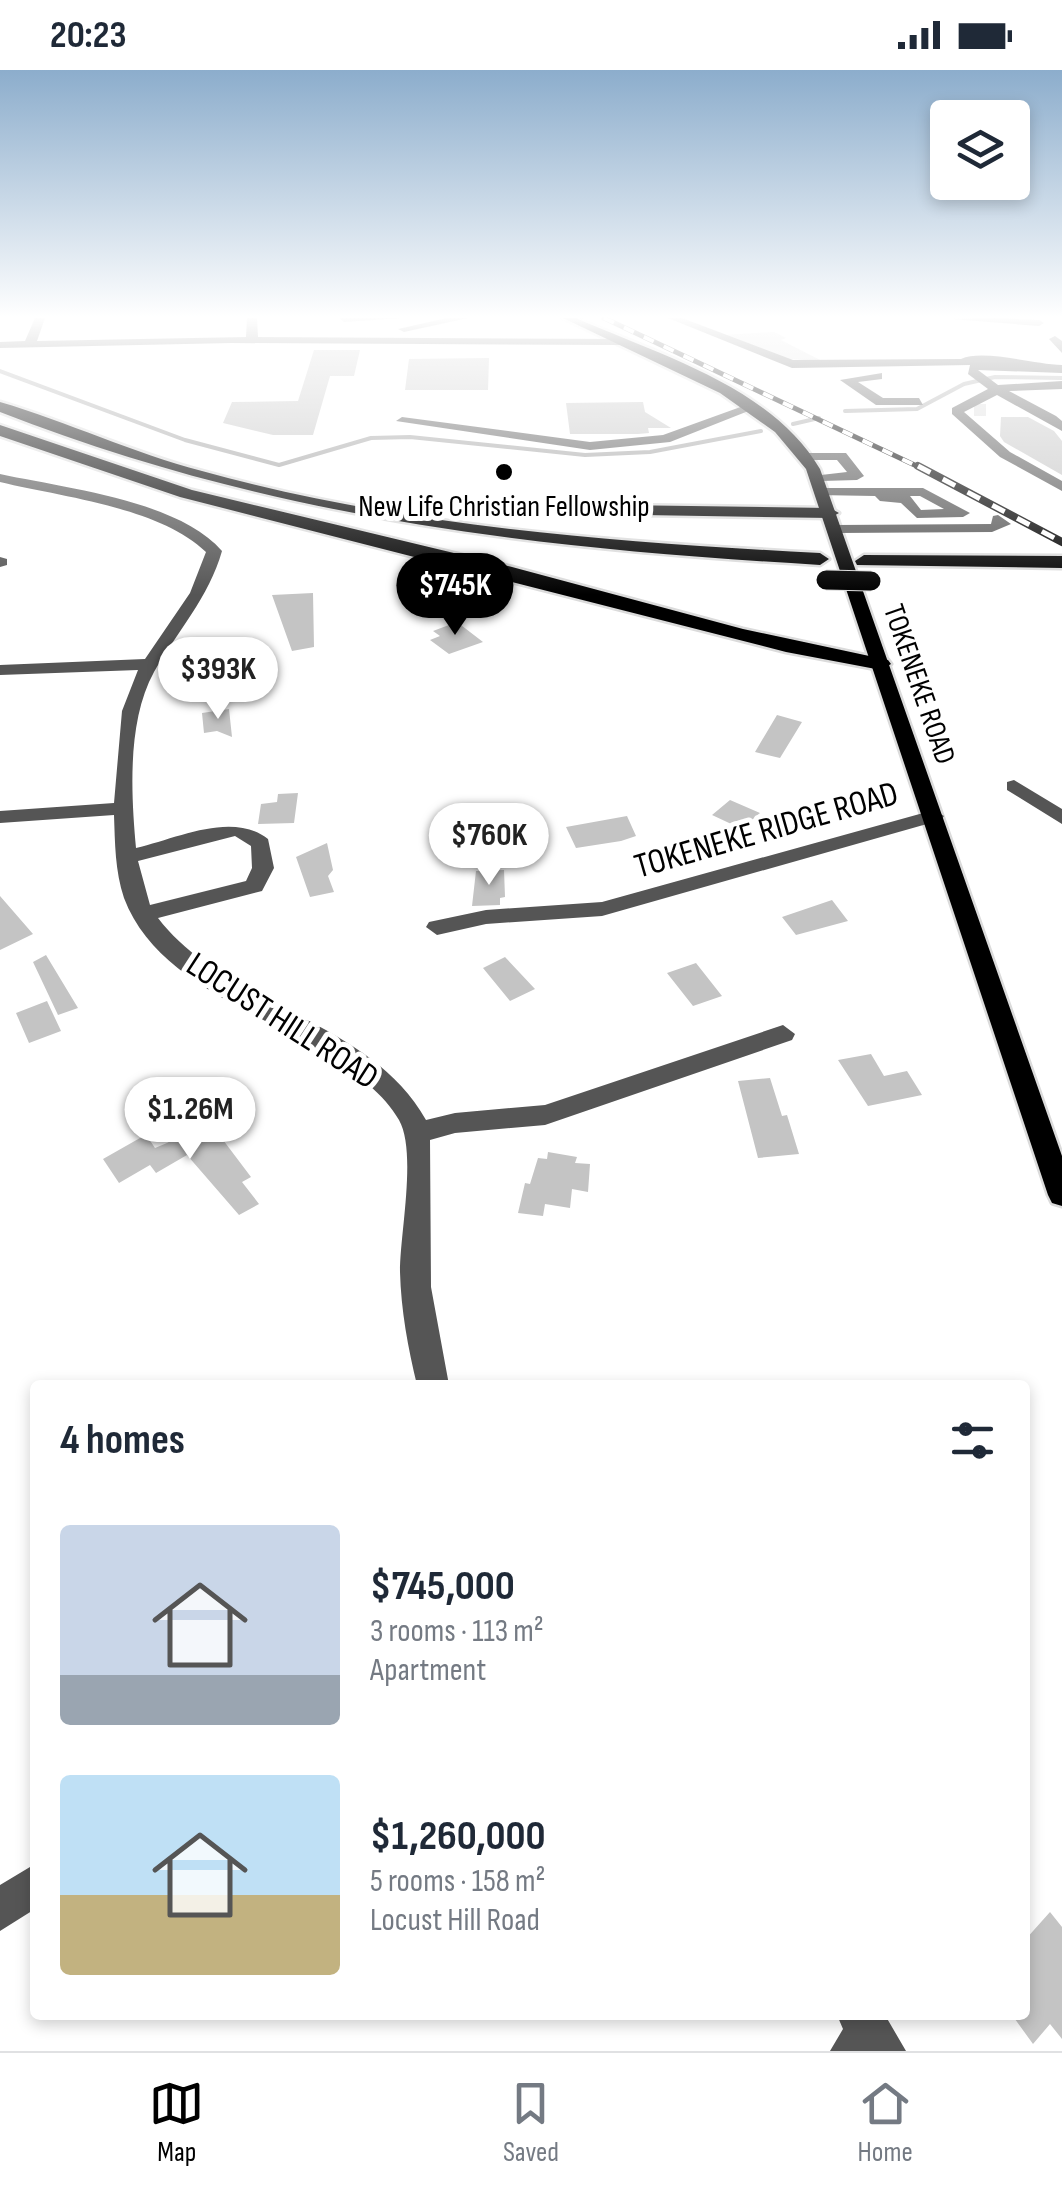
<!DOCTYPE html>
<html lang="en">
<head>
<meta charset="utf-8">
<style>
  :root { --surface:#fff; --page:#f6f6f7; --text:#1f2937; --muted:#747a83; --line:#e0e1e3; --accent:#000 }
  body { margin:0; font-family:"Sofia Sans Condensed",sans-serif; background:var(--page); color:var(--text); height:100vh; display:flex; flex-direction:column; font-size:38px; white-space:nowrap }
  * { box-sizing:border-box; margin:0 }
  p { font-size:32px; color:var(--muted) }
  .icon { flex:none; width:55px; height:55px; fill:none; stroke:currentColor; stroke-width:2; stroke-linecap:round; stroke-linejoin:round }
  .map { position:relative; flex:1; overflow:hidden }
  .side { position:absolute; left:30px; top:1310px; width:1000px; height:640px; display:flex; flex-direction:column; background:var(--surface); border-radius:10px; box-shadow:0 5px 15px #0003 }
  .side>* { flex:none }
  .fabs { position:absolute; left:930px; top:30px; display:grid; gap:20px }
  .fabs a { display:grid; place-items:center; width:100px; height:100px; border-radius:10px; background:var(--surface); box-shadow:0 5px 15px #0003; font-size:50px }
  .price { position:absolute; translate:-50% -85px; padding:0 22px; border-radius:35px; background:#fff; color:#222; font-size:32px; line-height:65px; filter:drop-shadow(0 2px 5px #0008) }
  .price::after { content:''; position:absolute; left:50%; top:60px; width:30px; height:22px; margin-left:-15px; background:inherit; clip-path:polygon(0 0,100% 0,50% 100%) }
  .price.selected { background:var(--accent); color:#fff }
  ul { padding:0; list-style:none }
  li { display:flex; align-items:center; gap:30px; height:250px; padding:0 30px }
  li span { display:grid; place-items:center; flex:none; width:280px; height:200px; border-radius:10px; color:#555 }
  li>.icon { margin-inline-start:auto }
  span .icon { width:120px; height:120px; fill:#fffc; stroke-width:1 }
  li b { font-size:42px }
  h2 { display:flex; justify-content:space-between; align-items:center; height:120px; padding:0 30px; font-size:42px }
  .status { display:flex; justify-content:space-between; align-items:center; height:70px; padding:0 50px; background:var(--surface); direction:ltr }
  .status svg { height:28px; fill:currentColor }
  .tabs { display:flex; justify-content:space-around; align-items:center; height:140px; border-top:2px solid var(--line); background:var(--surface); font-size:28px; color:var(--muted) }
  .tabs a { display:grid; justify-items:center; gap:5px }
  .tabs .selected { color:var(--accent) }
  .map>svg:first-child { display:block }
</style>
</head>
<body>
<div class="status"><b>20:23</b><svg viewBox="0 0 49 12"><path d="M0 12V9h3v3zM5 12V6h3v6zM10 12V3h3v9zM15 12V0h3v12zM26 1h20v11H26zM47 4h2v5h-2z"/></svg></div>
<div class="map">
<svg width="1062" height="1981" viewBox="0 0 1062 1981">
  <rect width="100%" height="100%" fill="#fff"/>
  <!-- green -->
  <path fill="#dcdcdc" d="M 774,262 L 786,268 L 781,270 L 822,291 L 787,289 L 724,265 Z"/>
  <g fill="none" stroke-linecap="round" stroke-linejoin="round">
    <!-- stream -->
    <path stroke="#a3a3a3" stroke-width="4" d="M 0,301 L 185,370 L 279,395 L 371,368 L 410,367 L 585,385 L 650,382 L 761,361
      M 845,341 L 917,339 L 964,314 L 995,307 L 1062,308
      M 793,354 L 819,348"/>
  </g>
  <!-- building -->
  <path fill="#c4c4c4" d="M 314,280 L 360,280 L 354,306 L 330,306 L 313,365 L 273,365 L 223,353 L 232,332 L 298,331 Z
    M 489,288 L 488,320 L 405,320 L 409,289 Z
    M 643,332 L 645,342 L 671,358 L 648,358 L 649,363 L 638,364 L 570,364 L 566,333 Z
    M 1001,347 L 1028,347 L 1054,361 L 1062,371 L 1062,405 L 1004,372 L 1000,366 Z
    M 313,523 L 314,577 L 292,581 L 272,525 Z
    M 457,552 L 483,572 L 449,584 L 430,570 L 440,566 L 433,561 Z
    M 229,639 L 232,667 L 217,661 L 204,663 L 202,643 Z
    M 777,645 L 802,652 L 780,688 L 755,682 Z
    M 298,723 L 294,753 L 258,754 L 261,734 L 277,732 L 278,724 Z
    M 730,730 L 760,743 L 742,759 L 712,745 Z
    M 627,746 L 636,766 L 621,771 L 576,778 L 566,757 Z
    M 327,773 L 333,800 L 328,806 L 334,822 L 310,827 L 296,787 Z
    M 504,800 L 505,827 L 500,828 L 500,835 L 472,836 L 476,801 Z
    M 0,826 L 33,864 L 0,880 Z
    M 832,830 L 848,851 L 796,865 L 782,847 Z
    M 46,885 L 78,938 L 58,945 L 33,892 Z
    M 505,887 L 535,919 L 510,931 L 483,898 Z
    M 696,893 L 722,926 L 693,936 L 667,903 Z
    M 47,931 L 61,961 L 29,973 L 16,943 Z
    M 871,984 L 884,1006 L 907,1001 L 922,1025 L 868,1036 L 838,990 Z
    M 770,1008 L 782,1046 L 787,1045 L 799,1084 L 758,1088 L 738,1011 Z
    M 208,1050 L 251,1107 L 242,1112 L 259,1134 L 239,1145 L 187,1085 L 156,1103 L 150,1095 L 119,1113 L 103,1089 L 140,1068 L 149,1069 L 155,1078 L 167,1073 Z
    M 548,1082 L 577,1087 L 575,1093 L 590,1094 L 588,1122 L 572,1119 L 570,1138 L 545,1134 L 543,1146 L 518,1143 L 525,1113 L 530,1114 L 538,1088 L 547,1089 Z
    M 1050,1842 L 1062,1857 L 1062,1969 L 1050,1954 L 1033,1974 L 1012,1945 L 1025,1945 L 1025,1870 Z"/>
  <g fill="none" stroke-linecap="round" stroke-linejoin="round">
    <!-- minor-tunnel -->
    <path stroke="#d9d9d9" stroke-width="12" stroke-dasharray="12 6" stroke-linecap="butt" d="M 974,340 L 986,340"/>
    <!-- major casing -->
    <g stroke="#dbdbdb" stroke-width="5">
      <path id="major" d="M 563,248 L 576,248 C 659,285 771,316 820,399 L 1062,1086 L 1062,1136 L 1052,1133 L 1048,1125 L 806,399 L 775,362 L 720,323 Z"/>
    </g>
    <!-- highway casing -->
    <g stroke="#dbdbdb" stroke-width="5">
      <path id="highway" d="M 0,332 C 68,352 133,383 202,401 C 403,457 613,472 820,483 L 829,489 L 820,495 C 531,478 271,448 0,342 Z
        M 0,355 L 192,420 L 512,497 L 743,559 L 888,590 L 891,594 L 881,600 L 786,582 L 180,427 L 0,366 Z
        M 463,433 L 830,438 L 839,443 L 830,448 L 457,442 L 454,438 Z
        M 864,485 L 1062,486 L 1062,498 L 857,495 L 855,491 Z"/>
    </g>
    <!-- minor -->
    <path fill="#555" fill-rule="evenodd" d="M 35,248 L 45,248 L 37,271 L 246,267 L 247,248 L 257,248 L 258,267 L 621,269 L 627,272 L 621,275 L 231,273 L 0,278 L 0,272 L 25,271 Z
      M 339,248 L 403,248 L 344,252 Z
      M 447,248 L 468,248 L 404,262 L 398,259 Z
      M 668,248 L 682,248 L 793,290 L 961,289 C 983,279 1033,294 1062,295 L 1062,303 L 978,300 L 998,315 L 1062,311 L 1062,319 L 1009,321 L 1056,346 L 1062,351 L 1062,361 L 997,325 L 964,342 L 1010,382 L 1062,411 L 1062,421 L 1000,387 L 952,344 L 952,338 L 988,319 L 968,304 L 970,295 L 792,298 Z
      M 996,248 L 1039,250 L 1044,253 L 1039,256 L 951,249 Z
      M 1055,266 L 1062,271 L 1062,283 L 1049,269 Z
      M 882,303 L 882,309 L 858,312 L 883,328 L 919,328 L 923,335 L 876,335 L 840,310 Z
      M 746,335 L 756,338 L 670,372 L 590,380 L 396,351 L 402,347 L 590,372 L 663,365 Z
      M 799,383 L 846,383 L 864,406 L 857,410 L 821,411 L 821,405 L 847,402 L 837,390 L 804,390 L 797,386 Z
      M 0,404 C 64,418 178,430 222,481 C 209,527 177,562 154,602 C 127,651 131,724 136,778 C 178,768 232,741 268,769 L 274,798 L 262,821 L 158,848 C 228,939 368,947 426,1050 L 455,1043 L 545,1035 L 783,955 L 795,964 L 792,970 L 545,1055 L 455,1063 L 430,1070 L 431,1217 L 449,1315 L 417,1315 C 408,1278 401,1240 400,1202 C 400,1163 417,1082 399,1050 C 384,1024 357,1004 332,988 C 263,943 156,913 124,828 C 115,801 115,773 114,745 L 0,753 L 0,741 L 114,733 L 122,641 L 138,600 L 0,605 L 0,595 L 145,589 L 190,523 L 206,482 C 159,437 62,427 0,412 ZM 235,766 L 251,776 L 252,798 L 246,811 L 150,835 L 138,791 Z
      M 822,418 L 923,418 L 970,443 L 963,447 L 917,448 L 901,433 L 880,431 L 875,426 L 817,425 L 815,422 ZM 910,426 L 920,426 L 944,439 L 921,440 Z
      M 998,445 L 1011,454 L 992,462 L 836,463 L 829,459 L 836,455 L 991,454 L 993,446 Z
      M 0,487 L 7,489 L 7,495 L 0,497 Z
      M 1014,710 L 1062,739 L 1062,754 L 1007,720 L 1007,712 Z
      M 934,740 L 944,746 L 941,750 L 602,846 L 486,854 L 437,865 L 426,857 L 429,852 L 486,840 L 602,832 Z
      M 35,1794 L 35,1839 L 0,1861 L 0,1815 Z
      M 837,1945 L 885,1945 L 906,1981 L 830,1981 L 843,1959 Z"/>
    <!-- major -->
    <use href="#major" fill="#000" fill-rule="evenodd"/>
    <!-- highway -->
    <use href="#highway" fill="#000" fill-rule="evenodd"/>
    <!-- rail-far1 casing -->
    <g stroke="#000" stroke-width="5">
      <path id="rail-far1" d="M 604,248 L 923,399"/>
    </g>
    <!-- rail casing -->
    <g stroke="#000" stroke-width="8">
      <path id="rail" d="M 918,396 L 1062,472"/>
    </g>
    <!-- rail-far1 -->
    <use href="#rail-far1" stroke="#fff" stroke-width="4" stroke-dasharray="11" stroke-linecap="butt"/>
    <!-- rail -->
    <use href="#rail" stroke="#fff" stroke-width="5" stroke-dasharray="14" stroke-linecap="butt"/>
    <!-- highway-bridge casing -->
    <g stroke="#dbdbdb" stroke-width="21" stroke-linecap="butt">
      <path id="highway-bridge" d="M 826,510 L 871,511"/>
    </g>
    <!-- highway-bridge -->
    <use href="#highway-bridge" stroke="#000" stroke-width="19"/>
  </g>
  <!-- sky -->
  <linearGradient id="sky" x2="0" y2="1"><stop stop-color="#8cadcc"/><stop offset="0.47" stop-color="#fff"/><stop offset="1" stop-color="#fff" stop-opacity="0"/></linearGradient>
  <rect width="1062" height="525" fill="url(#sky)"/>
  <!-- markers -->
  <circle fill="#000" stroke="#fff" stroke-width="4" cx="504" cy="402" r="10"/>
  <g text-anchor="middle" stroke-width="10" stroke-linejoin="round" paint-order="stroke">
    <!-- far-poi labels -->
    <g font-size="30" fill="#000" stroke="#fff">
      <text x="504" y="446">New Life Christian Fellowship</text>
    </g>
    <!-- far-street labels -->
    <g font-size="30" fill="#000" stroke="#fff">
      <text transform="translate(920 614) rotate(71)" y="10">TOKENEKE ROAD</text>
    </g>
    <!-- street labels -->
    <g font-size="35" fill="#000" stroke="#fff">
      <text transform="translate(766 759) rotate(-16)" y="12">TOKENEKE RIDGE ROAD</text>
      <text transform="translate(283 950) rotate(33)" y="12">LOCUST HILL ROAD</text>
    </g>
  </g>
</svg>
<div class="fabs">
<a><svg class="icon" aria-label="layers" viewBox="0 0 24 24"><path d="M12 4l9 5-9 5-9-5zM3 14l9 5 9-5"/></svg></a>
</div>
<b class="price selected" style="left:455px;top:568px">$745K</b>
<b class="price" style="left:218px;top:652px">$393K</b>
<b class="price" style="left:489px;top:818px">$760K</b>
<b class="price" style="left:190px;top:1092px">$1.26M</b>
<section class="side">
<h2>4 homes<svg class="icon" aria-label="filters" viewBox="0 0 24 24"><path d="M4 7h16M4 17h16"/><circle cx="9" cy="7" r="2"/><circle cx="15" cy="17" r="2"/></svg></h2>
<ul>
<li><span style="background:linear-gradient(#c9d6e8 75%,#9aa5b1 0)"><svg class="icon" aria-label="home" viewBox="0 0 24 24"><path d="M3 11l9-7 9 7M6 9v11h12V9"/></svg></span><div><b>$745,000</b><p>3 rooms · 113 m²</p><p>Apartment</p></div></li>
<li><span style="background:linear-gradient(#bfe0f5 60%,#c2b280 0)"><svg class="icon" aria-label="home" viewBox="0 0 24 24"><path d="M3 11l9-7 9 7M6 9v11h12V9"/></svg></span><div><b>$1,260,000</b><p>5 rooms · 158 m²</p><p>Locust Hill Road</p></div></li>
</ul>
</section>
</div>
<nav class="tabs">
<a class="selected"><svg class="icon" aria-label="map" viewBox="0 0 24 24"><path d="M3 6l6-2 6 2 6-2v14l-6 2-6-2-6 2zM9 4v14M15 6v14"/></svg>Map</a>
<a><svg class="icon" aria-label="saved" viewBox="0 0 24 24"><path d="M7 4h10v16l-5-4-5 4z"/></svg>Saved</a>
<a><svg class="icon" aria-label="home" viewBox="0 0 24 24"><path d="M3 11l9-7 9 7M6 9v11h12V9"/></svg>Home</a>
</nav>
</body>
</html>
